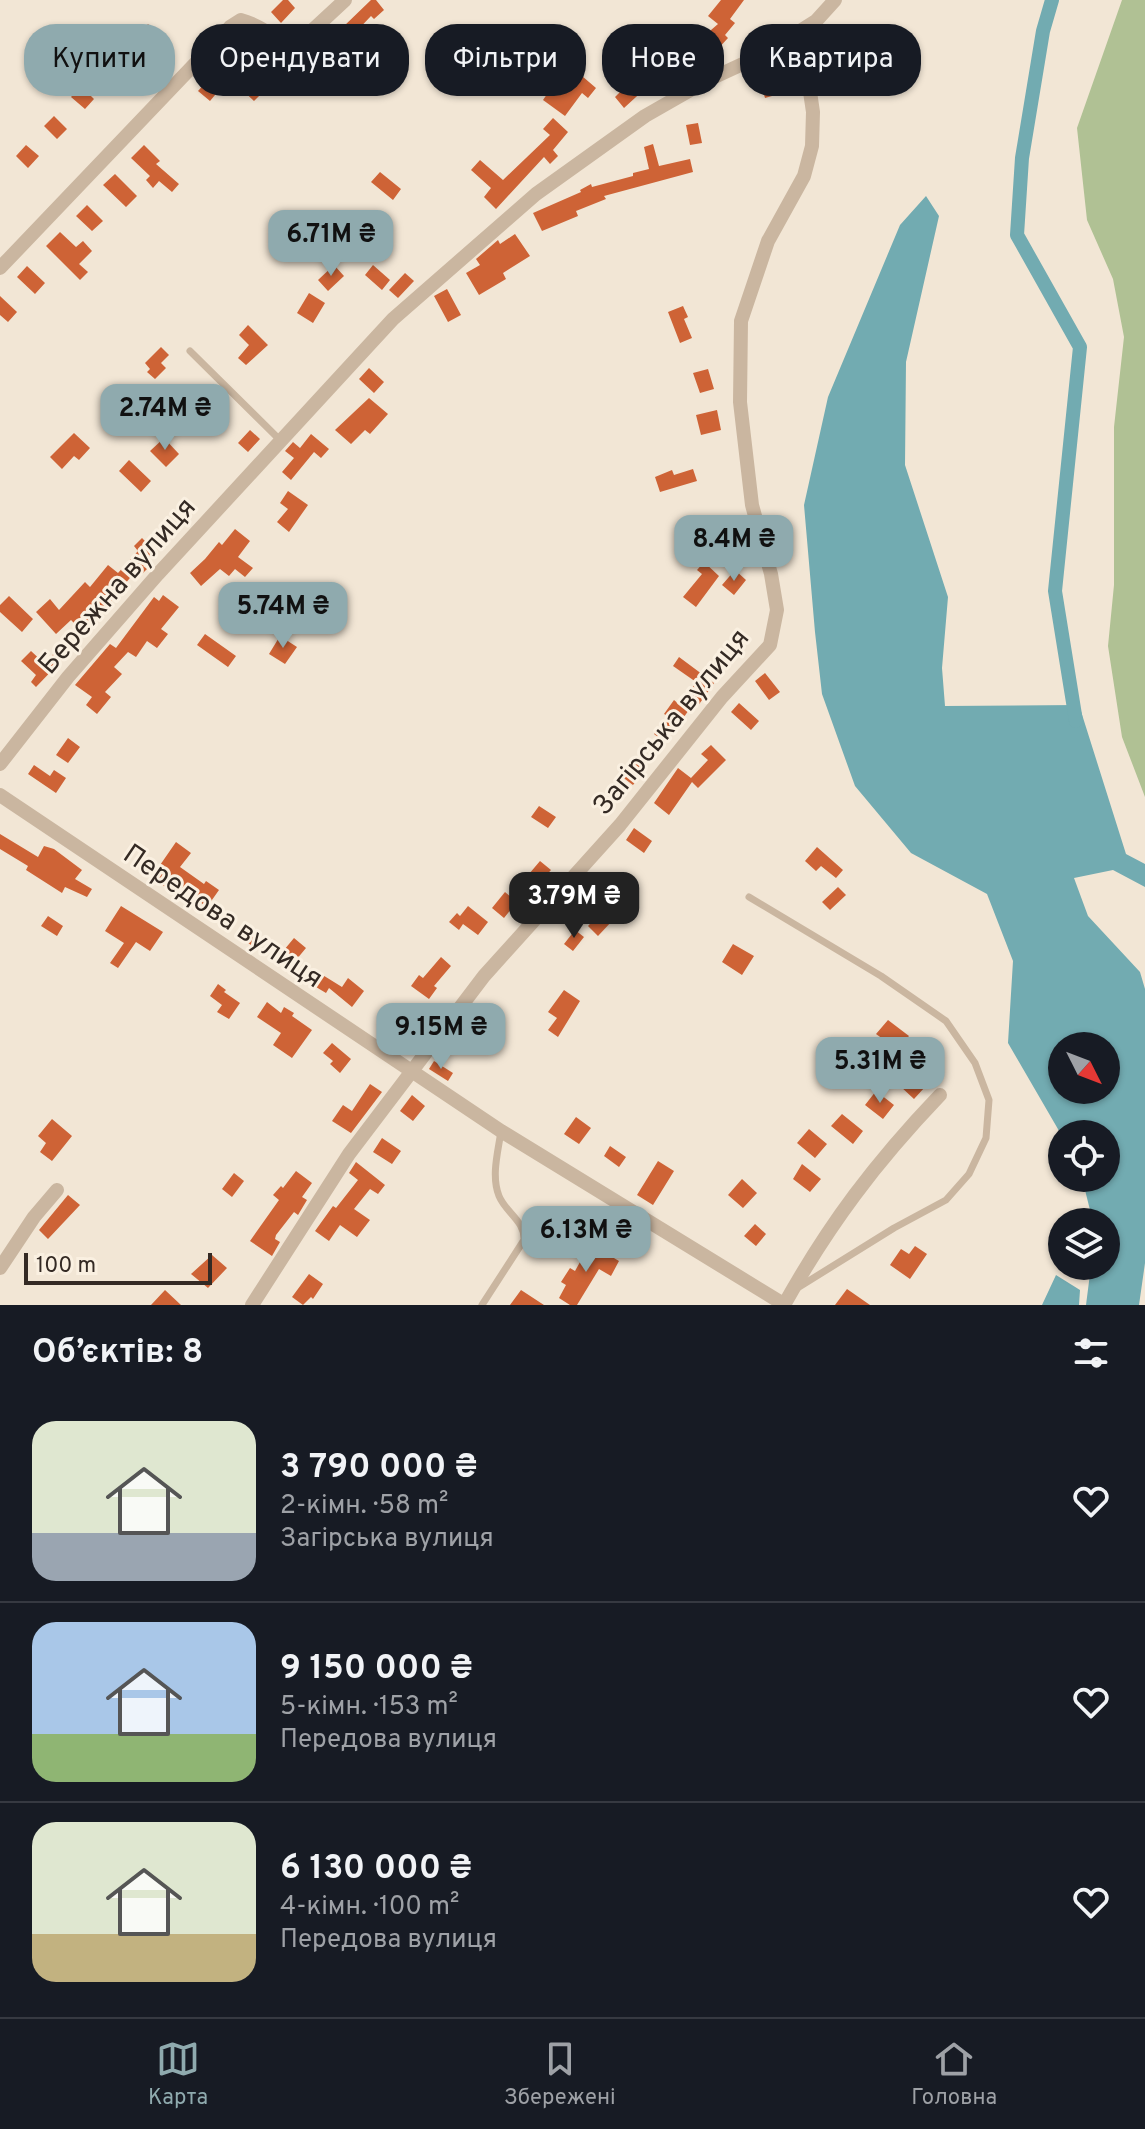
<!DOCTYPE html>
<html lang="uk">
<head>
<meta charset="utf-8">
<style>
  :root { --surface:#171b24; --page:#242831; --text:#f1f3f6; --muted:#9ea1a6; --line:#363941; --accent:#8faaae }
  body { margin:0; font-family:Overpass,sans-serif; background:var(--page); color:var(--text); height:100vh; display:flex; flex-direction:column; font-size:30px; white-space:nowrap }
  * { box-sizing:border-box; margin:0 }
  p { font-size:26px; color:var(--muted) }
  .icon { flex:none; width:44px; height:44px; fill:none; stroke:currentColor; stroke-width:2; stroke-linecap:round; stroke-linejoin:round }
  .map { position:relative; height:1305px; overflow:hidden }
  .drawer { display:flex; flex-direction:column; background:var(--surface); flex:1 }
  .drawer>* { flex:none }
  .banner { position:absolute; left:24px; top:24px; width:1098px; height:72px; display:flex; gap:16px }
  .needle { width:52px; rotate:132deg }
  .tools { position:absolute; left:1048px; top:1032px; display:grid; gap:16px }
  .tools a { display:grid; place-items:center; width:72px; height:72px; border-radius:50%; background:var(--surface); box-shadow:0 2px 6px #0004; font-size:40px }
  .scale { position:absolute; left:24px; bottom:20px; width:188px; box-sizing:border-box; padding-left:8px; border:4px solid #342a24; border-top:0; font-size:22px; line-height:28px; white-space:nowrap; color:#342a24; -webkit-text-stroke:6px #faf0e1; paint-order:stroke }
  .price { position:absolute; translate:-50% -68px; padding:0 18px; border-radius:16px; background:var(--accent); color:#111; font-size:26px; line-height:52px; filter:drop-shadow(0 2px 4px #0008) }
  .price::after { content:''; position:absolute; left:50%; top:48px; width:24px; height:18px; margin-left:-12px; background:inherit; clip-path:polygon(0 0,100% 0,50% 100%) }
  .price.selected { background:#222; color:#fff }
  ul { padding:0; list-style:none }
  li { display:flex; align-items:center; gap:24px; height:200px; padding:0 32px }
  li+li { border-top:2px solid var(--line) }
  li span { display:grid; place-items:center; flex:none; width:224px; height:160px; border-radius:24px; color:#555 }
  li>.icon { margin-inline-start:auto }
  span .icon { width:96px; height:96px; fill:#fffc; stroke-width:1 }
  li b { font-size:34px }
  h2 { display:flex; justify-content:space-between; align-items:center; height:96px; padding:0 32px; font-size:34px }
  .chip { padding:0 28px; border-radius:32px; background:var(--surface); box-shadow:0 2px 6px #0004; font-size:28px; line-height:72px }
  .chip.selected { background:var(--accent); color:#111 }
  .dock { display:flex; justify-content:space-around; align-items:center; height:112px; border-top:2px solid var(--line); background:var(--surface); font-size:22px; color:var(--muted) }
  .dock a { display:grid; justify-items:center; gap:4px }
  .dock .selected { color:var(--accent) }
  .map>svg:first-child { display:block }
</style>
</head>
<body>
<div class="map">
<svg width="1145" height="1305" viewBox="0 0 1145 1305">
  <rect width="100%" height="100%" fill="#f2e6d5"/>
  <!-- green -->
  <path fill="#b0c194" d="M 1122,0 L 1145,0 L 1145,797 L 1122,737 L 1108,646 L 1114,585 L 1114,427 L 1124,337 L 1113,279 L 1087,220 L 1077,128 Z"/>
  <!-- water -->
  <path fill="#72abb1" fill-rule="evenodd" d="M 926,196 L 939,216 L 906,362 L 905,465 L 948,597 L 942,668 L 945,706 L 1079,705 L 1126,854 L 1145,864 L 1145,887 L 1113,870 L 1074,878 L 1088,916 L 1140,972 L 1145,989 L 1145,1263 L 1139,1305 L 1086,1305 L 1091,1266 L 1106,1266 L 1106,1222 L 1093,1222 L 1082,1178 L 1106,1178 L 1106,1134 L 1062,1136 L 1008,1043 L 1013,961 L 987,894 L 911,853 L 855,786 L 822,694 L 815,632 L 804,505 L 828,397 L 900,225 ZM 1062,1046 L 1106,1046 L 1106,1090 L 1062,1090 Z
    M 1056,1275 L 1080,1290 L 1079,1305 L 1042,1305 Z"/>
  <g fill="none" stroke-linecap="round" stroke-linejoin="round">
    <!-- canal -->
    <path stroke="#72abb1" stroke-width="14" d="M 1052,0 L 1043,31 L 1022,158 L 1017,235 L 1080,347 L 1055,591 L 1076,721"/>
  </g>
  <!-- building -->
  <path fill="#ce6336" d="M 283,0 L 288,0 L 295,8 L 281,23 L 271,12 Z
    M 371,0 L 376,0 L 384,10 L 374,19 L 371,16 L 352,36 L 343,27 Z
    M 721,0 L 744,0 L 730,19 L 735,23 L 725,35 L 728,38 L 715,52 L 718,55 L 708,65 L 701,56 L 676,79 L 664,66 L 675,56 L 669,49 L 680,39 L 689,49 L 718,24 L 708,16 Z
    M 148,24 L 159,34 L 144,50 L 133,39 Z
    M 245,41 L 256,52 L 240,69 L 229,58 Z
    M 324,42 L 333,52 L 322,63 L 313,53 Z
    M 646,56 L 667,75 L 653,90 L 648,86 L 624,108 L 615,97 L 624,88 L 612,77 L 628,63 L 634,69 Z
    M 575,70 L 596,88 L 588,98 L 582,93 L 565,116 L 543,100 L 554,84 L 560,88 Z
    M 248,76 L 264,91 L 254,101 L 238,86 Z
    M 773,77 L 775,84 L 790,79 L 793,90 L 765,98 L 760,81 Z
    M 208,80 L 220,89 L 210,101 L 198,91 Z
    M 81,86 L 94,99 L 85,109 L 71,97 Z
    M 54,116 L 67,129 L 57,139 L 44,126 Z
    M 553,118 L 568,132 L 553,150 L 558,156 L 550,164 L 544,157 L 496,209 L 484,197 L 491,188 L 471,170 L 480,160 L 503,180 L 550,135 L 543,129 Z
    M 698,123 L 702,143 L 690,145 L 686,125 Z
    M 653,144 L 659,166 L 690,159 L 693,172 L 604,196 L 606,199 L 576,211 L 578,216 L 542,231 L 533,213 L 581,192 L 580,190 L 591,184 L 592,187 L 633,176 L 633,173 L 649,169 L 644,147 Z
    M 26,145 L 39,156 L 28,168 L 16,156 Z
    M 144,145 L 160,161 L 156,164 L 179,184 L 172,192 L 159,181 L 153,188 L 146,180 L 150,176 L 131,158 Z
    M 380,172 L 401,189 L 393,200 L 371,182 Z
    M 115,174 L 137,196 L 126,207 L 103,185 Z
    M 87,205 L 103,221 L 92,231 L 76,216 Z
    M 337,220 L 353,234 L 332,258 L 310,237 L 320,228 L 324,234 Z
    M 60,232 L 76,247 L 83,241 L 92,251 L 79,264 L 88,272 L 80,280 L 46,246 Z
    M 515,234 L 530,256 L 503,273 L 506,279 L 479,295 L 466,273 L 480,265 L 476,259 L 498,240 L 500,244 Z
    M 334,265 L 344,276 L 328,291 L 318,280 Z
    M 373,265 L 390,280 L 382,290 L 365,275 Z
    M 27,266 L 45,283 L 35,294 L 17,277 Z
    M 405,273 L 414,281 L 398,298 L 389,290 Z
    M 447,289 L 461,315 L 448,322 L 434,296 Z
    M 309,293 L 325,303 L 313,323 L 297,313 Z
    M 0,296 L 17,312 L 8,322 L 0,315 Z
    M 683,306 L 688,317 L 684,319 L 692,338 L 680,343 L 668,312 Z
    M 248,325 L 268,345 L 246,365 L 238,358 L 249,345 L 239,335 Z
    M 161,347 L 169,355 L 161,363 L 166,368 L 155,379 L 147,372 L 150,369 L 145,363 Z
    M 369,368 L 384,382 L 374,393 L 359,379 Z
    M 708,369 L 714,389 L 700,393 L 693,373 Z
    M 369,398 L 388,414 L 370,434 L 365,430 L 351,444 L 335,430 Z
    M 717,410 L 721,430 L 701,435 L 696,415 Z
    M 250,430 L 260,439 L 248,452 L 238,443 Z
    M 74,433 L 90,448 L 79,460 L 74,456 L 62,469 L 50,457 Z
    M 311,434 L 329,449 L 321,458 L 314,452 L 291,480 L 282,472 L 294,458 L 285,451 L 293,442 L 300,448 Z
    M 164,438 L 179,454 L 166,467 L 150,451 Z
    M 129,460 L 151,481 L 141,492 L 119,471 Z
    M 693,469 L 697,481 L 660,492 L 655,477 L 672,470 L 674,475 Z
    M 288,491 L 308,505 L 289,532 L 277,522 L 288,509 L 280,503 Z
    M 235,529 L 250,541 L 238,557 L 253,568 L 245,577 L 235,569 L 229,576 L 220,569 L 201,586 L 190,573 L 205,559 L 219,542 L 222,545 Z
    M 142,538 L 156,552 L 143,566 L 147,569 L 139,577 L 134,573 L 101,613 L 90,622 L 93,625 L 85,634 L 71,620 L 56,634 L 36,612 L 50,599 L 59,610 L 85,582 L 90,587 L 108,565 L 118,573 L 138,551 L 134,546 Z
    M 704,562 L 719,576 L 696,607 L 683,597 L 702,574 L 697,570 Z
    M 735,570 L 746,580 L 734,595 L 722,585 Z
    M 163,595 L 179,607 L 161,629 L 168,634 L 157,648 L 147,641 L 136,657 L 128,652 L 114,667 L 122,674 L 105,692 L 111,697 L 97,714 L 86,705 L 92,697 L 75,685 L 110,644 L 116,648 L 154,597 L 159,601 Z
    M 9,596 L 33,619 L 22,632 L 0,612 L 0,605 Z
    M 205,634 L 236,656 L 228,667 L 197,645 Z
    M 280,636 L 297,647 L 285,664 L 269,654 Z
    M 31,651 L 45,664 L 55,652 L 63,659 L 36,687 L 31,682 L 36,675 L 21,661 Z
    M 679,657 L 714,683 L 695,710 L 691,707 L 679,724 L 676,723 L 662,740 L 654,734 L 668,716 L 664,714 L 674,700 L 681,706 L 696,682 L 673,666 Z
    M 765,673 L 780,692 L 769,700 L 755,681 Z
    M 739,703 L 759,721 L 751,730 L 731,712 Z
    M 68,738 L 80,747 L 68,763 L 56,755 Z
    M 711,745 L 726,760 L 698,788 L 692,782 L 669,815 L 654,803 L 678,768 L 691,778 L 708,760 L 701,754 Z
    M 635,758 L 647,767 L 633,785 L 621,776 Z
    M 34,765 L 50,776 L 54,770 L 66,778 L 56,793 L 28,774 Z
    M 539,806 L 556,817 L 548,828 L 531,817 Z
    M 634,828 L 652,841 L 644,853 L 626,840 Z
    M 0,834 L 38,857 L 44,846 L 54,849 L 82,870 L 75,879 L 92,889 L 87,897 L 65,887 L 62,893 L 26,870 L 28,866 L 0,849 Z
    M 176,842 L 191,853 L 180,867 L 204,884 L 206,881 L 219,890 L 207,907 L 176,885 L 171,891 L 138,868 L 145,858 L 158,868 Z
    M 817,847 L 843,870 L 836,878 L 821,866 L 816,871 L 805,861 Z
    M 540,861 L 551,870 L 539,883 L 529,874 Z
    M 615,872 L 630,882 L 621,897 L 605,887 Z
    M 838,887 L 846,895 L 830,910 L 822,902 Z
    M 505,892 L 517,902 L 504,918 L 492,908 Z
    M 121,906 L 163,932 L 150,951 L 136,942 L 118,968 L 110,963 L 124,943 L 105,931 Z
    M 468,906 L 488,922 L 478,935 L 463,924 L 459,930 L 449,922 L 457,913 L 460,916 Z
    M 602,911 L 613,920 L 598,936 L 588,926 Z
    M 48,916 L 63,926 L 57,936 L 41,926 Z
    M 245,924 L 259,934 L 251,945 L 237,935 Z
    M 575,930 L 584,937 L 573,951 L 564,944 Z
    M 294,938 L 306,948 L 291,966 L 279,956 Z
    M 733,944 L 754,956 L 742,975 L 722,962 Z
    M 441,957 L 451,966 L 434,986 L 437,988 L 429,999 L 411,986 L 419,975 L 423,978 Z
    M 321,974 L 342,987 L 348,978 L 364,991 L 352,1007 L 329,988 L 326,993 L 316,987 Z
    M 218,984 L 226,990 L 224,992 L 240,1003 L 229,1019 L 217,1012 L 222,1005 L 210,996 Z
    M 564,990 L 580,1001 L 558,1037 L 548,1030 L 557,1018 L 548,1012 Z
    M 267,1002 L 281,1013 L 284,1007 L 294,1013 L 292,1016 L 312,1030 L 292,1058 L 273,1045 L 281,1033 L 257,1017 Z
    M 470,1012 L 487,1022 L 479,1035 L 463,1024 Z
    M 888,1020 L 909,1036 L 892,1056 L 925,1087 L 914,1099 L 900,1086 L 902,1083 L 873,1061 L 887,1042 L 876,1034 Z
    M 332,1043 L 351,1059 L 340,1073 L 330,1064 L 333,1061 L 323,1053 Z
    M 434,1061 L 453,1073 L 448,1081 L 429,1069 Z
    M 370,1084 L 382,1092 L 351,1133 L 332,1121 L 343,1105 L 352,1111 Z
    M 876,1091 L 894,1105 L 883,1119 L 865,1105 Z
    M 412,1095 L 425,1106 L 413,1121 L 400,1111 Z
    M 842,1114 L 863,1131 L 853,1144 L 831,1126 Z
    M 576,1117 L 591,1128 L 579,1144 L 564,1134 Z
    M 52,1119 L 72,1136 L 52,1161 L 40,1152 L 46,1143 L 38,1136 Z
    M 809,1129 L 827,1144 L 815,1158 L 797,1143 Z
    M 382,1138 L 401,1151 L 392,1164 L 373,1152 Z
    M 610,1146 L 626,1157 L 619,1167 L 604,1156 Z
    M 658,1161 L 674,1171 L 653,1205 L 637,1195 Z
    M 356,1162 L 385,1185 L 378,1194 L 370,1189 L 354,1209 L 370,1220 L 357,1237 L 340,1225 L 329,1241 L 315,1231 L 333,1206 L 336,1208 L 358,1180 L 349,1173 Z
    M 802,1164 L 821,1179 L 810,1192 L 793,1179 Z
    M 296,1171 L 312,1183 L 302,1197 L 307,1200 L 298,1215 L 294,1212 L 276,1235 L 275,1239 L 280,1242 L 272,1256 L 250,1241 L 279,1200 L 273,1195 L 281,1186 L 283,1188 Z
    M 234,1173 L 244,1181 L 232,1197 L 222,1189 Z
    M 742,1179 L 757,1193 L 743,1208 L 728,1195 Z
    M 68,1195 L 80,1205 L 48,1239 L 39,1230 Z
    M 755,1224 L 766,1234 L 756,1246 L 744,1236 Z
    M 590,1244 L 619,1261 L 611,1276 L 599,1269 L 577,1305 L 570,1305 L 559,1298 L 566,1285 L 561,1282 L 570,1268 L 575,1271 Z
    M 915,1246 L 927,1254 L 910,1279 L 890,1265 L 901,1249 L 909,1254 Z
    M 212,1255 L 227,1268 L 208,1288 L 191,1274 Z
    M 309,1274 L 323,1284 L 313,1299 L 311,1297 L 303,1305 L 292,1297 Z
    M 847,1289 L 870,1305 L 835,1305 Z
    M 165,1290 L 181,1305 L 151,1305 Z
    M 521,1290 L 544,1305 L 510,1305 Z"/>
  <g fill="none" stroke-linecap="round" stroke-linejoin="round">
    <!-- lane -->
    <path stroke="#cab6a0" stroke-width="7" d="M 190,351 L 281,441
      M 749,897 L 881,976 L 946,1021 L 975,1063 L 989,1100 L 986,1138 L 969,1174 L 946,1200 L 894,1228 L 799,1287
      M 482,1305 L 524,1240 C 525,1221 506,1213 499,1196 C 491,1176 498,1152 501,1131"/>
    <!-- street -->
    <path stroke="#cab6a0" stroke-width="14" d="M 762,55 L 806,65
      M 0,268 L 230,27 L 241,20 C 262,25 278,43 296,43 L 303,39 L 345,0
      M 0,764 L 68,677 L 158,574 L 393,319 L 536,194 L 645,116 L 708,80 L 762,55 L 816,21 L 835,0
      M 0,795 L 501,1131 L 785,1305
      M 0,1268 L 34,1217 L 57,1190
      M 252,1305 L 349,1154 L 484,976 L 620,825 L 722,697 L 770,645 L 777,610 L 771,574 L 752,505 L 740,402 L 741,321 L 768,241 L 804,176 L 812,146 L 813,112 L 806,65 L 816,21
      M 784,1305 C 829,1224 876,1162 940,1095"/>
  </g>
  <g text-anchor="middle" stroke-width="6" stroke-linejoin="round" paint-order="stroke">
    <!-- street labels -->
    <g font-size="28" fill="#342a24" stroke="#faf0e1">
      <text transform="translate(116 585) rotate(-49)" y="10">Бережна вулиця</text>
      <text transform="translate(670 721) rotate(-51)" y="10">Загірська вулиця</text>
      <text transform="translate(224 915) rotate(34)" y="10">Передова вулиця</text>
    </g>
  </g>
</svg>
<div class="tools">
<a><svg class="needle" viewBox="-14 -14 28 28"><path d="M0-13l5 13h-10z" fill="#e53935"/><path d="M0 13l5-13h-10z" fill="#9ea1a6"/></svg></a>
<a><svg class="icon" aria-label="locate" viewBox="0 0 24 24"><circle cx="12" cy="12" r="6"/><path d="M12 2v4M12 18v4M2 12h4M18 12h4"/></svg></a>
<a><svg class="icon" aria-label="layers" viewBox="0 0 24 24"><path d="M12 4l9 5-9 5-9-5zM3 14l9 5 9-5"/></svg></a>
</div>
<div class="scale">100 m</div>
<b class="price" style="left:331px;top:278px">6.71M ₴</b>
<b class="price" style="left:165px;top:452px">2.74M ₴</b>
<b class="price" style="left:734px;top:583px">8.4M ₴</b>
<b class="price" style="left:283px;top:650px">5.74M ₴</b>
<b class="price selected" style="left:574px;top:940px">3.79M ₴</b>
<b class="price" style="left:441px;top:1071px">9.15M ₴</b>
<b class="price" style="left:880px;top:1105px">5.31M ₴</b>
<b class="price" style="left:586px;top:1274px">6.13M ₴</b>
<div class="banner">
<a class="chip selected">Купити</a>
<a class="chip">Орендувати</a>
<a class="chip">Фільтри</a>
<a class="chip">Нове</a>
<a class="chip">Квартира</a>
</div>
</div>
<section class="drawer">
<h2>Об’єктів: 8<svg class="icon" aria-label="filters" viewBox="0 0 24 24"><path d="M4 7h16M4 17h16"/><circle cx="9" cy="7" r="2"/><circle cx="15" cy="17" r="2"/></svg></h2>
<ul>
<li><span style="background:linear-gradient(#dfe7d0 70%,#9aa5b1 0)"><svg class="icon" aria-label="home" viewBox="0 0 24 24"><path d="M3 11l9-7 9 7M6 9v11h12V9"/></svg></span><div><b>3 790 000 ₴</b><p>2-кімн. · 58 m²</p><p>Загірська вулиця</p></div><svg class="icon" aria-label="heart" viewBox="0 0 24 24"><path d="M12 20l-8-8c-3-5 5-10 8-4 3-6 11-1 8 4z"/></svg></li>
<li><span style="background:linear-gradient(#a9c7e8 70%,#8fb573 0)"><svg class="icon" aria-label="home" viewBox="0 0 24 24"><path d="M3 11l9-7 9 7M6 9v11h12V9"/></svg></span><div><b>9 150 000 ₴</b><p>5-кімн. · 153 m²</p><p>Передова вулиця</p></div><svg class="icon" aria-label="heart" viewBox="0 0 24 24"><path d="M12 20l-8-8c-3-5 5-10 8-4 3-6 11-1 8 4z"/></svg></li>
<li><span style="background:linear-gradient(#dfe7d0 70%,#c2b280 0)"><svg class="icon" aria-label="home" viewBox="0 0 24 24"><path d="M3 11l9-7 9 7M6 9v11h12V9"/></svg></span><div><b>6 130 000 ₴</b><p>4-кімн. · 100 m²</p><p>Передова вулиця</p></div><svg class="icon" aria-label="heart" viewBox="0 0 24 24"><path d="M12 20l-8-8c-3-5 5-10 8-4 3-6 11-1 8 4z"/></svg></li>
</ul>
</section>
<nav class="dock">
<a class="selected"><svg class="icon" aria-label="map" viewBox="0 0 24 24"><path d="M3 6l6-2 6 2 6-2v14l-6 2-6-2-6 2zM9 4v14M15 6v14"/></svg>Карта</a>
<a><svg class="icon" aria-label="saved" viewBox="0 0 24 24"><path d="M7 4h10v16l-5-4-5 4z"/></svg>Збережені</a>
<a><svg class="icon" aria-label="home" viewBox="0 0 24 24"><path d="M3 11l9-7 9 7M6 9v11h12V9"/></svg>Головна</a>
</nav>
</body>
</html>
